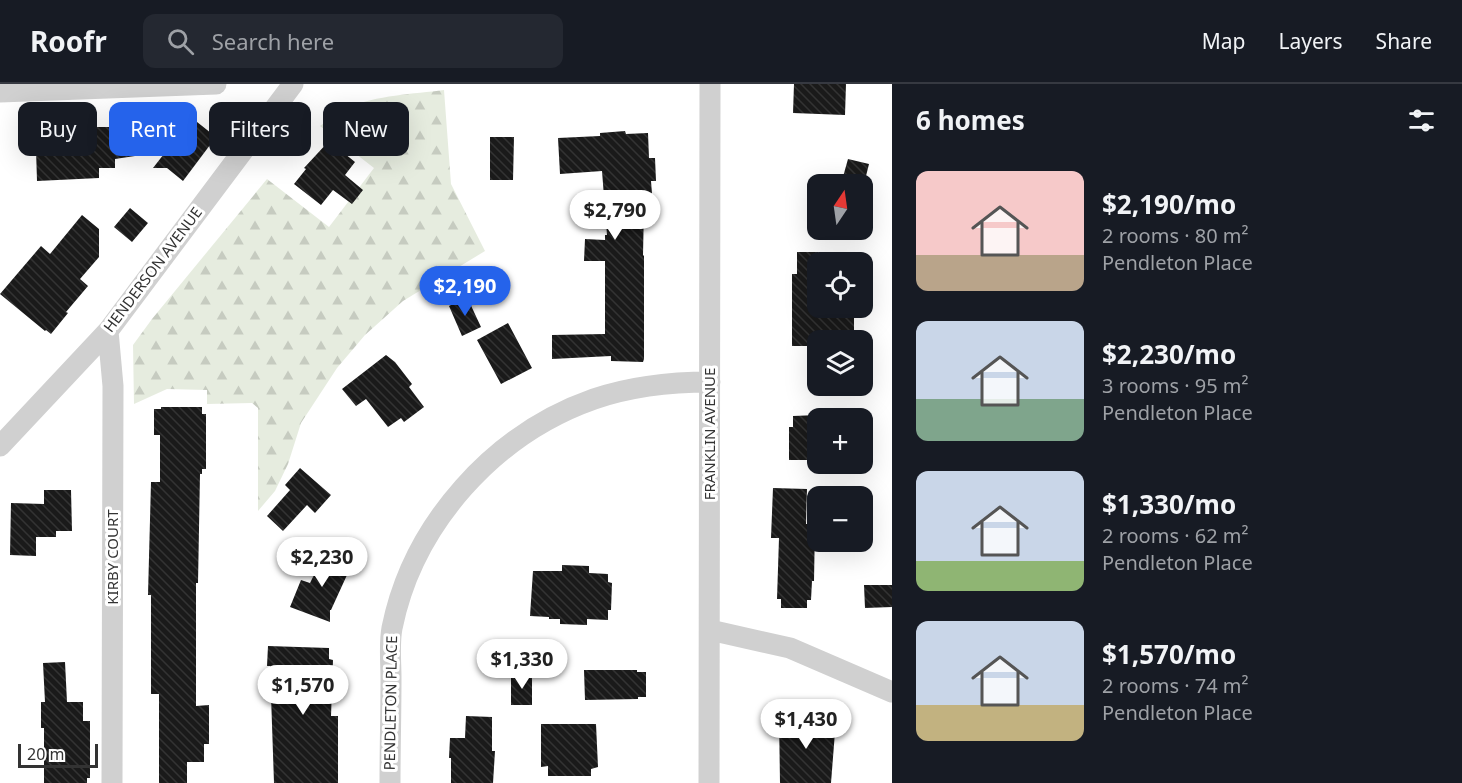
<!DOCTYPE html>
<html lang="en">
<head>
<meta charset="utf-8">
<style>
  :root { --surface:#171b24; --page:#242831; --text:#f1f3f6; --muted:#9ea1a6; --line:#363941; --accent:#2563eb }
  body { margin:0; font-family:"Noto Sans",sans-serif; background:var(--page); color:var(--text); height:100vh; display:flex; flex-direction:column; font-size:22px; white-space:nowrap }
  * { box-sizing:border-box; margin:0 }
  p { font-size:20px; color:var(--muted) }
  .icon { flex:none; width:33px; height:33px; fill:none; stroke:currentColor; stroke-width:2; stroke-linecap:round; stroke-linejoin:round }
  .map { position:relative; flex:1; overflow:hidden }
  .drawer { display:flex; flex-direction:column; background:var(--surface); width:570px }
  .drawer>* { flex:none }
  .guide { position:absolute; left:18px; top:18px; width:570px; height:54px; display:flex; gap:12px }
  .needle { width:39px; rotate:13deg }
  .fabs { position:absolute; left:807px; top:90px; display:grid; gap:12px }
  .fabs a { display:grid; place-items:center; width:66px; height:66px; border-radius:12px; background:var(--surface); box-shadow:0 6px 24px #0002; font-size:30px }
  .scale { position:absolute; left:18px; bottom:15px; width:80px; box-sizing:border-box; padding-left:6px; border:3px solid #333; border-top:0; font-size:16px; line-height:21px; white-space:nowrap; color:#333; -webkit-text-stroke:4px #fff; paint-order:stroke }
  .price { position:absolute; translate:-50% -51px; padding:0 14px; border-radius:21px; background:#fff; color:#222; font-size:20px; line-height:39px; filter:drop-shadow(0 2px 3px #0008) }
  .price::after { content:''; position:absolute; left:50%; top:36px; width:18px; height:14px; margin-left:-9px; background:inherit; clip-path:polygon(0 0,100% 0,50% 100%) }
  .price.active { background:var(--accent); color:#fff }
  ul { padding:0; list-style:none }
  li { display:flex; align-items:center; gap:18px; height:150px; padding:0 24px }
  li span { display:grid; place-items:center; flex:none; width:168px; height:120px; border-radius:12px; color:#555 }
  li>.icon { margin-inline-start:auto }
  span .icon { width:72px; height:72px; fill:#fffc; stroke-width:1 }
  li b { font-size:26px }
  h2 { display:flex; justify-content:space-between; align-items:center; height:72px; padding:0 24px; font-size:26px }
  .pill { padding:0 21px; border-radius:12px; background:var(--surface); box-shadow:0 6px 24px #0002; font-size:21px; line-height:54px }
  .pill.active { background:var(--accent); color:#fff }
  header { display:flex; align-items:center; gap:36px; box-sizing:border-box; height:84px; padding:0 30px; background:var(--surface); border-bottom:2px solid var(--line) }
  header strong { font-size:28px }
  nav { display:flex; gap:33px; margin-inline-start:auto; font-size:21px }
  .search { width:420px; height:54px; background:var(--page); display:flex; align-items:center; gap:15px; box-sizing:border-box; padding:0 21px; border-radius:12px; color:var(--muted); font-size:22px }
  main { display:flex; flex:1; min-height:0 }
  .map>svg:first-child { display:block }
</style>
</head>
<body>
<header>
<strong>Roofr</strong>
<div class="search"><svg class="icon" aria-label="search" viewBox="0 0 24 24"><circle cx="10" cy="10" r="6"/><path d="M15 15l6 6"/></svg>Search here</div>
<nav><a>Map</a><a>Layers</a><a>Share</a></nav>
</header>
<main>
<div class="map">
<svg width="892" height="699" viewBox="0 0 892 699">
  <defs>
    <pattern id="forest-firs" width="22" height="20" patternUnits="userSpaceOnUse" patternTransform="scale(1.5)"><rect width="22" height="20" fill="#e6ecdf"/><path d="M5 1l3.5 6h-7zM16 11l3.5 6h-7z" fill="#c6cbc0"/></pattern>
    <pattern id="building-back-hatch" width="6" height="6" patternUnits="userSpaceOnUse" patternTransform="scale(1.5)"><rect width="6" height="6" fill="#1a1a1a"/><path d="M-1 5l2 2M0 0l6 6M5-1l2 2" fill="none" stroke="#333"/></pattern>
  </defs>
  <rect width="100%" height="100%" fill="#fff"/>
  <!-- forest -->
  <path fill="url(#forest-firs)" d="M 444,6 L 451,100 L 485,167 L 403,217 L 365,251 L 337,284 L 301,339 L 288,380 L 275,407 L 258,427 L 258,324 L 252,319 L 207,320 L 207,306 L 167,305 L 134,320 L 133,261 L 152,235 L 267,95 L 329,143 L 374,84 L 320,42 C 329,36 338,29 348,24 C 376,11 414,10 444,6 Z"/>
  <!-- building -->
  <path fill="url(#building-back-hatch)" d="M 794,0 L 846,0 L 845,31 L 793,29 Z
    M 192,34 L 216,53 L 183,97 L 167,84 L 153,84 Z
    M 86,43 L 115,43 L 115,47 L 154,45 L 155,69 L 115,75 L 115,84 L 99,84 L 99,94 L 37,97 L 36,65 L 86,62 Z
    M 625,47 L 626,50 L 648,49 L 649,74 L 655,74 L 656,97 L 651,97 L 653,122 L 644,123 L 643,171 L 644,172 L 644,275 L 643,278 L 611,277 L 611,272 L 552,275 L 552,251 L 605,250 L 605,177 L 584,177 L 585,155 L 605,156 L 605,151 L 607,151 L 602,87 L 560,90 L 558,54 L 600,52 L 600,49 Z
    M 490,53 L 514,53 L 513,96 L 490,96 Z
    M 329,57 L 355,78 L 345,91 L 363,106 L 352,120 L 333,106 L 321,121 L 294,100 L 306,85 L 304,84 Z
    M 848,75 L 869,80 L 864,100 L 841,100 Z
    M 130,124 L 148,139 L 132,158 L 114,143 Z
    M 82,131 L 99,145 L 99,173 L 80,195 L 88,202 L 66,228 L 68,229 L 51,250 L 46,246 L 45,247 L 0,210 L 41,162 L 50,170 Z
    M 797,168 L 818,168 L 818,227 L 854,227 L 854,256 L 818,256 L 818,262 L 792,262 L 792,190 L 797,190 Z
    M 467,213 L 481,243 L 462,252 L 449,222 Z
    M 508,239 L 532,284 L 501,300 L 477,256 Z
    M 386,271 L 395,278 L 412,300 L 409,303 L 424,323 L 404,338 L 401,334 L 388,343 L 366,315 L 356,322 L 342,305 Z
    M 161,323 L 202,323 L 202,330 L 206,330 L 206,385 L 202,385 L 202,390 L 200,390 L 198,499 L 196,499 L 196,622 L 209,621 L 209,660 L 204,660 L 204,678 L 187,678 L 187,699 L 159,699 L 159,610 L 151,610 L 151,511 L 148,511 L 151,398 L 160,398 L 160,351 L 154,351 L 154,325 L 161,325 Z
    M 818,331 L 818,376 L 789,376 L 789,343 L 793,343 L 793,332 Z
    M 300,384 L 331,411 L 315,429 L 307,421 L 283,447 L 267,432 L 290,406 L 285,401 Z
    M 773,404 L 807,405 L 806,440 L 815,440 L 814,497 L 812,497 L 811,516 L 807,516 L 807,524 L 781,524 L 781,515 L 777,515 L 779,454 L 771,454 Z
    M 44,406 L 71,406 L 72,447 L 56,447 L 56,453 L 36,453 L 36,472 L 10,471 L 11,419 L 44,420 Z
    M 325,469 L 352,480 L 331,526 L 330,526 L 330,538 L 290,523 L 301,496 L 310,499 Z
    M 562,481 L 589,482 L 589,489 L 608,490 L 608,498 L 612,499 L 611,526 L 608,526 L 608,536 L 587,535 L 587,541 L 560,540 L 560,535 L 549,535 L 549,533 L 530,532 L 533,487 L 562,487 Z
    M 864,501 L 892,501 L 892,523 L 865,524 Z
    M 268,562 L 329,564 L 329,575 L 333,576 L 331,632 L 338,632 L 338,699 L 274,699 L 270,582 L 267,582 Z
    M 65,578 L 67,618 L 83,618 L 83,637 L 90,637 L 90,694 L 87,694 L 87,699 L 44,699 L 44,644 L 41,644 L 41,618 L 45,618 L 43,579 Z
    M 584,586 L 637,586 L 637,588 L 646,588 L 646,613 L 638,613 L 638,615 L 585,616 Z
    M 511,590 L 532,590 L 532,621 L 511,621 Z
    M 466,632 L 492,633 L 492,667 L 495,667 L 493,699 L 451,699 L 451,674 L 449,674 L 450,654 L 465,654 Z
    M 779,633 L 822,633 L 822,635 L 833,635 L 833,648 L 835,648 L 831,699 L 780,699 Z
    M 541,640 L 596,640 L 598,683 L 591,685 L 591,692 L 548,692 L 548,682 L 541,683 Z"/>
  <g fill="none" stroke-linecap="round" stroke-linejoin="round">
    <!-- street -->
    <path stroke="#d0d0d0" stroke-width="21" d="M 0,8 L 216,0
      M 108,247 L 113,302 L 112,699
      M 0,362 L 108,247 L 293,0
      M 710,546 L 790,564 L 892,608
      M 390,699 C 390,664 391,629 391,594 C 391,578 389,560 392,544 C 413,440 494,350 594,315 C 632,302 671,298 710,298
      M 709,699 L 710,0"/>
  </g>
  <g text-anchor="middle" stroke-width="6" stroke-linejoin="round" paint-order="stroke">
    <!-- street labels -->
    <g font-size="15" fill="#333" stroke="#fff">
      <text transform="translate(153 186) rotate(-53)" y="5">HENDERSON AVENUE</text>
      <text transform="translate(710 350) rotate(-90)" y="5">FRANKLIN AVENUE</text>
      <text transform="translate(113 473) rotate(-90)" y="5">KIRBY COURT</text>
      <text transform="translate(391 619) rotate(-89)" y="5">PENDLETON PLACE</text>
    </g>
  </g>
</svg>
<div class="fabs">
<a><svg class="needle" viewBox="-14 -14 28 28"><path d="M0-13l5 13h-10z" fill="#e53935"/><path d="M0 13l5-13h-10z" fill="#9ea1a6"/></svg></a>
<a><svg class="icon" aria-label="locate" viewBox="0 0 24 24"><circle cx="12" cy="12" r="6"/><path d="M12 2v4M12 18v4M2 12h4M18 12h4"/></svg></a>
<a><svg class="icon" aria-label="layers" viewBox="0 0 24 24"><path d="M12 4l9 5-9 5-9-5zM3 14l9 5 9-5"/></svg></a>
<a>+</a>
<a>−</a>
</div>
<div class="scale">20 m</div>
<b class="price" style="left:615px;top:157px">$2,790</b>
<b class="price active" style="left:465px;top:233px">$2,190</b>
<b class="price" style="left:322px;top:504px">$2,230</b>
<b class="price" style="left:522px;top:606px">$1,330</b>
<b class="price" style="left:303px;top:632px">$1,570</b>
<b class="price" style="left:806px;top:666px">$1,430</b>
<div class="guide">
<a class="pill">Buy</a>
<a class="pill active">Rent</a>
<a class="pill">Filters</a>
<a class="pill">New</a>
</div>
</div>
<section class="drawer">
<h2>6 homes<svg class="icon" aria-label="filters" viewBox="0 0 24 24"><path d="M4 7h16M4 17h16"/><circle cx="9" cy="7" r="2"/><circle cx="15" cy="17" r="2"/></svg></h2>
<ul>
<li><span style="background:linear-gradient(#f6c9c9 70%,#b9a48a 0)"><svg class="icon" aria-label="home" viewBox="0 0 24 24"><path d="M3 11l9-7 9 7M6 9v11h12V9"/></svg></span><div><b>$2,190/mo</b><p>2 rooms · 80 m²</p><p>Pendleton Place</p></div></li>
<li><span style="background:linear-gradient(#c9d6e8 65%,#7fa58c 0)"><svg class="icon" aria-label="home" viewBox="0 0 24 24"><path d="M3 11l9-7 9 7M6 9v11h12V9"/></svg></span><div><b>$2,230/mo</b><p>3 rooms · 95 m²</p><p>Pendleton Place</p></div></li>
<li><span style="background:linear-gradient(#c9d6e8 75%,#8fb573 0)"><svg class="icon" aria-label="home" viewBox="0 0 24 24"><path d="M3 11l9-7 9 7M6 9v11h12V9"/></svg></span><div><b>$1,330/mo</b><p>2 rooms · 62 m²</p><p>Pendleton Place</p></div></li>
<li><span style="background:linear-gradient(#c9d6e8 70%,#c2b280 0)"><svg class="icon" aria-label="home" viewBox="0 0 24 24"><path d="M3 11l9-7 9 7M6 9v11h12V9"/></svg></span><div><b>$1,570/mo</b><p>2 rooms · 74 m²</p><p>Pendleton Place</p></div></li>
</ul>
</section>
</main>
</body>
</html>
